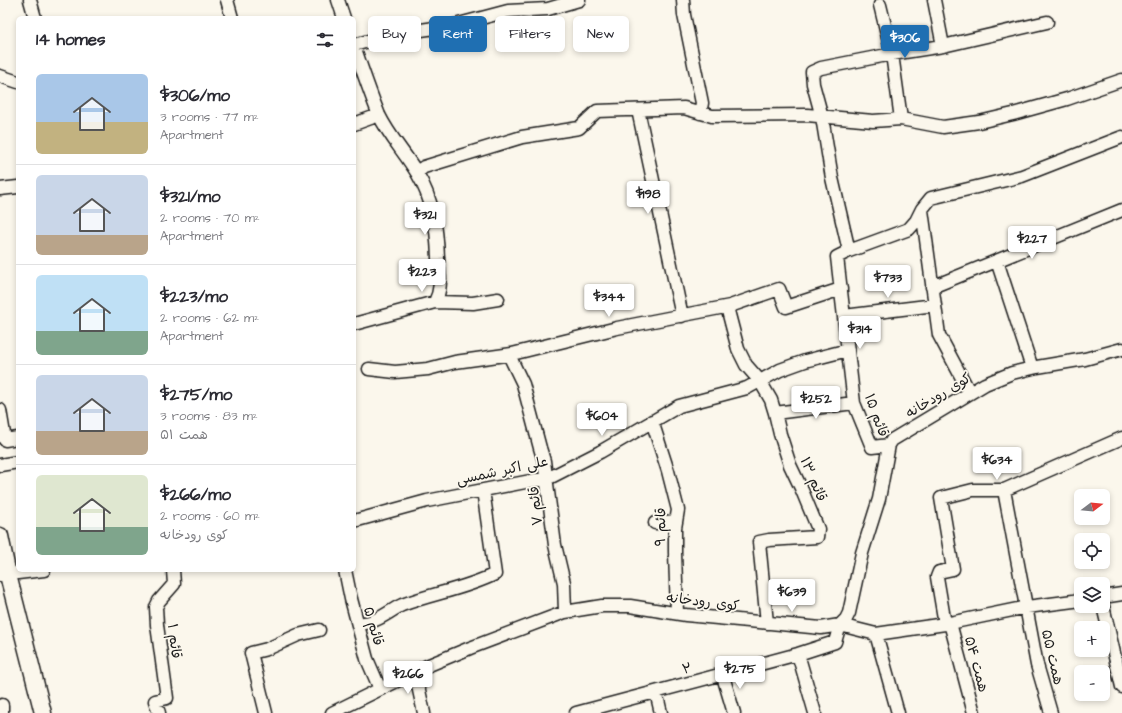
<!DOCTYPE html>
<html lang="en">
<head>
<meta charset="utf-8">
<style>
  :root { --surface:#fff; --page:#f2f2f3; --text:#2b2b33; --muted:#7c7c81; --line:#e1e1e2; --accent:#1f6fb2 }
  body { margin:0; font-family:"Architects Daughter","Playpen Sans Arabic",sans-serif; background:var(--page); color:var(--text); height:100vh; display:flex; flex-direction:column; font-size:15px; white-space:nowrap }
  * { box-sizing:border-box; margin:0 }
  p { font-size:13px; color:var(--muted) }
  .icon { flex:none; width:22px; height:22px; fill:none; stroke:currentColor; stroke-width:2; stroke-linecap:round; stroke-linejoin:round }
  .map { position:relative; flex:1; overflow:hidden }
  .sheet { position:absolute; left:16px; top:16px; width:340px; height:556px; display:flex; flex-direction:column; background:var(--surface); border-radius:6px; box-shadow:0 2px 6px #0003 }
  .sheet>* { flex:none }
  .top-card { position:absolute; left:368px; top:16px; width:380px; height:36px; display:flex; gap:8px }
  .needle { width:26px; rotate:74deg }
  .buttons { position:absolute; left:1074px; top:489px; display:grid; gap:8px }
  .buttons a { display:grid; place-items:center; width:36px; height:36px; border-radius:6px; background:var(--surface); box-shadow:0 2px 6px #0003; font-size:20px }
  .price { position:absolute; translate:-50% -34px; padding:0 9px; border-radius:4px; background:#fff; color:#222; font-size:13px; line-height:26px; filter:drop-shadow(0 1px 2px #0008) }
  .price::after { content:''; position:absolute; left:50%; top:24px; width:12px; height:9px; margin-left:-6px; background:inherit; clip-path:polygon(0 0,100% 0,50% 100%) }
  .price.selected { background:var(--accent); color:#fff }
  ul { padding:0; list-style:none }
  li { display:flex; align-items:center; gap:12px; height:100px; padding:0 20px }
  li+li { border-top:1px solid var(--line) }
  li span { display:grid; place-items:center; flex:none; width:112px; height:80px; border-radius:6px; color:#555 }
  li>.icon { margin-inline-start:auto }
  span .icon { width:48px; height:48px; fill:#fffc; stroke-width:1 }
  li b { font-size:17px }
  h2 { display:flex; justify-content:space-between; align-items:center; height:48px; padding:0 20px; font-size:17px }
  .pill { padding:0 14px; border-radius:6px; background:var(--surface); box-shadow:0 2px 6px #0003; font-size:14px; line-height:36px }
  .pill.selected { background:var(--accent); color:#fff }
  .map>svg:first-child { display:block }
</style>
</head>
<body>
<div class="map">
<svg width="1122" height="713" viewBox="0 0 1122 713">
  <rect width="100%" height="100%" fill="#fbf7ec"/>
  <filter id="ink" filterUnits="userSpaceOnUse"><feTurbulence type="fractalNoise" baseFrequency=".025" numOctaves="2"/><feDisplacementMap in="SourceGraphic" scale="8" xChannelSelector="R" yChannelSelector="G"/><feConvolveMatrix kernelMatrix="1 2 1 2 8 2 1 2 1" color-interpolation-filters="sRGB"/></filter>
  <g filter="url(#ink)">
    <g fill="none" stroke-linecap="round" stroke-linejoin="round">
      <!-- minor casing -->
      <g stroke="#1c1c1c" stroke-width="15">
        <path id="minor" d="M 30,0 L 35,18
          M 227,0 L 232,18
          M 338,0 L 344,18
          M 683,0 L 684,15 L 702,103 L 700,113
          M 934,0 L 943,46
          M 880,5 L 892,54 L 901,119
          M 354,45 L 394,34 L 455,25 L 508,11 L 548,9 L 579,0
          M 354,46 C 362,69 370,93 379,115 C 389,136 405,153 417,173 C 433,200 437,227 438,258 C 439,275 443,286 435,302
          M 0,76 L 18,82
          M 638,110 L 682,316
          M 354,124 L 379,115
          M 417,172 L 424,167 L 522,137 L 579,128 L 597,111 L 684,108 L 712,116 L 807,115 L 873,121 L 901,119 L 943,127 L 979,122 L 1013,114 L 1067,99 L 1122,80
          M 0,189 L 18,187
          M 922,210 L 939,335 L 970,393
          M 849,251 L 832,178 L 822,117 L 813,84 L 812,72 L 821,68 L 892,54 L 943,46 L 1047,22
          M 997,261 L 1032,368
          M 932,287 L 1122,210
          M 727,307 L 738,349 L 746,365 L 760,381 L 771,400 L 775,413 L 780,434 L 790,465 L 801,488 L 818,529 L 817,537 L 769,540 L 759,542 L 767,623
          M 844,316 L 935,305
          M 354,324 L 435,302 L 473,303 L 498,299
          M 509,355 L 523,384 L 540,448 L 544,461 L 555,545 L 564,583 L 565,612
          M 369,369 L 395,372 L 428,369 L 455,362 L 512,354 L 617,328 L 730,306 L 779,289 L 786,307 L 841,289
          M 0,410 L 5,440 L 18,438
          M 775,413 L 854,403
          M 652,421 L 668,471 L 678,510 L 675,528 L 675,552 L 677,613
          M 889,445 L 872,447 L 854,403 L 837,257 L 849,251 L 909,229 L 916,221 L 922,209 L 931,198 L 1022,176 L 1122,137
          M 0,465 L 18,462
          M 354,521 L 427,501 L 551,477 L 600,452 L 679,406 L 747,388 L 780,370 L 805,361 L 848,350
          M 655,523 L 676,521
          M 345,570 L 351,599 L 367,659 L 380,689
          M 0,575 L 44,570
          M 1103,597 L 1122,594
          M 1103,606 L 1122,687
          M 950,623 L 974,713
          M 358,624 C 363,623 370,623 375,620 C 385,616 393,609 402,605 C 434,593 465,589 495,574 L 483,490
          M 945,624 L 937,577 L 939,572 L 953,569 L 941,498 L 973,490 L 1004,490
          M 876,634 L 898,713
          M 798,654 L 815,713
          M 415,672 L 424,713
          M 722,673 L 734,713
          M 656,692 L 661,713
          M 2,705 L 2,713
          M 159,713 L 155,701 L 167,698 L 157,625 L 156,607 L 159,601 L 174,584 L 173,570
          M 266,713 L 251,653 L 267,649 L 298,635 L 319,630
          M 332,713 L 429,665 L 470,648 L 565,612 L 602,606 L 630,606 L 686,615 L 821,628 L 840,625 L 846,619 L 849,613 L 862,553 L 879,499 L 889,445 L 892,440 L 985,384 L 1012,373 L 1037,367 L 1085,359 L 1122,349
          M 576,713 L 798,654 L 835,642 L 840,625 L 876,634 L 945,624 L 1027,607 L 1081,600
          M 1051,713 L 1037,665 L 1004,490 L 1122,438"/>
      </g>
      <!-- major casing -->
      <g stroke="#1c1c1c" stroke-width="19">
        <path id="major" d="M 0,536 L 8,575 L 43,713"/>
      </g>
      <!-- minor -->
      <use href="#minor" stroke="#fbf7ec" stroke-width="12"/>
      <!-- major -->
      <use href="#major" stroke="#fbf7ec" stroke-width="16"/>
    </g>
  </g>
  <g text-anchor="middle" stroke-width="3.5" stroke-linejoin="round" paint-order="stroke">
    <!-- street labels -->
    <g font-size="14" fill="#1c1c1c" stroke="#fbf7ec">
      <text transform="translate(938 395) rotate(-31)" y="5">کوی رودخانه</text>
      <text transform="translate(877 415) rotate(70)" y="5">قائم ۱۵</text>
      <text transform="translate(502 470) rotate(-12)" y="5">علی اکبر شمسی</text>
      <text transform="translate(814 479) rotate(67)" y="5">قائم ۱۳</text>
      <text transform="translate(535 506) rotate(-96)" y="5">قائم ۷</text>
      <text transform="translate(660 527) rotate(-89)" y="5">قائم ۹</text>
      <text transform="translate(703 601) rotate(7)" y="5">کوی رودخانه</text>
      <text transform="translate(374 626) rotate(74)" y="5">قائم ۵</text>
      <text transform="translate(175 641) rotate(83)" y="5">قائم ۱</text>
      <text transform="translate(1053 657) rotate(77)" y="5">همت ۵۵</text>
      <text transform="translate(977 664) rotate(75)" y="5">همت ۵۴</text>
      <text transform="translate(687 668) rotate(-16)" y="5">۲</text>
    </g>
  </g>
</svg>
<div class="buttons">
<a><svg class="needle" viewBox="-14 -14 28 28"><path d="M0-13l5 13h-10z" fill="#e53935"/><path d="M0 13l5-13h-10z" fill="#7c7c81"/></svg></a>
<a><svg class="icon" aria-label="locate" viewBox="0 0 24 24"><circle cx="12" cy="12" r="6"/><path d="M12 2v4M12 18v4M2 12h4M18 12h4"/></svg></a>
<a><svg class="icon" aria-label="layers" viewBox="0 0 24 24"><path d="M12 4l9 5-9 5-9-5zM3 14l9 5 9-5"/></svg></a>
<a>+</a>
<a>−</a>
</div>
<b class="price selected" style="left:905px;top:59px">$306</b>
<b class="price" style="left:648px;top:215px">$198</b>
<b class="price" style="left:425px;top:236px">$321</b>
<b class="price" style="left:1032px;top:260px">$227</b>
<b class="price" style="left:422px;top:293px">$223</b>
<b class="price" style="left:888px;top:299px">$733</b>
<b class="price" style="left:609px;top:318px">$344</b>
<b class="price" style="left:860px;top:350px">$314</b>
<b class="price" style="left:816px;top:420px">$252</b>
<b class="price" style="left:602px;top:437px">$604</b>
<b class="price" style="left:997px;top:481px">$634</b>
<b class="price" style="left:792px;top:613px">$639</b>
<b class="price" style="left:740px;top:690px">$275</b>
<b class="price" style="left:408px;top:695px">$266</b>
<div class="top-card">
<a class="pill">Buy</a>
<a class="pill selected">Rent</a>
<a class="pill">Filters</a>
<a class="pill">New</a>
</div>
<section class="sheet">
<h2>14 homes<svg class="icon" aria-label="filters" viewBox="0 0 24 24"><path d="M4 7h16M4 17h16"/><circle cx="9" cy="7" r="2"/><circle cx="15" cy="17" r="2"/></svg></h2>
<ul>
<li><span style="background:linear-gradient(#a9c7e8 60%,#c2b280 0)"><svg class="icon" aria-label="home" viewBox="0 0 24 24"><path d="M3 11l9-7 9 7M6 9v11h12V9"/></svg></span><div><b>$306/mo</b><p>3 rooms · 77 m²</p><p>Apartment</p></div></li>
<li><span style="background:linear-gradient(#c9d6e8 75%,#b9a48a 0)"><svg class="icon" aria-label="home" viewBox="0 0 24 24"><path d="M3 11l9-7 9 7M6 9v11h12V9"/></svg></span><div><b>$321/mo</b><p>2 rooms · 70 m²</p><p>Apartment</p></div></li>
<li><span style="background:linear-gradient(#bfe0f5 70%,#7fa58c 0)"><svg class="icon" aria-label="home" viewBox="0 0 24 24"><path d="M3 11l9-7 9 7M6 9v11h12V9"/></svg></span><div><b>$223/mo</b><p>2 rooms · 62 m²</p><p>Apartment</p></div></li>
<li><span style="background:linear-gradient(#c9d6e8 70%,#b9a48a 0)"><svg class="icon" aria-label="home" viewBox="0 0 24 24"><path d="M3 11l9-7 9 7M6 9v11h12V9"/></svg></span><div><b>$275/mo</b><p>3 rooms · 83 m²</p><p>همت ۵۱</p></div></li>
<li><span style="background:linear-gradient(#dfe7d0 65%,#7fa58c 0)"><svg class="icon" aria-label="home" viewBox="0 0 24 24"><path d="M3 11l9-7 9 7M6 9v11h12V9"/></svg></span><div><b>$266/mo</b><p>2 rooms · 60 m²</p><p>کوی رودخانه</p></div></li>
</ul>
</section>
</div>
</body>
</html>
